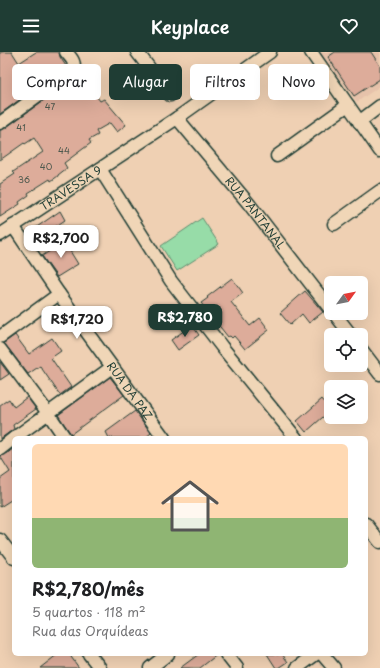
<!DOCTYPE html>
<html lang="pt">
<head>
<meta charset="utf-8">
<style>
  :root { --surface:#fff; --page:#f6f6f6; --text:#202124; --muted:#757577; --line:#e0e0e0; --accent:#1f3d34 }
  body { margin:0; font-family:"Playpen Sans",sans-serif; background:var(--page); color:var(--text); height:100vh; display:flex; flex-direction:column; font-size:15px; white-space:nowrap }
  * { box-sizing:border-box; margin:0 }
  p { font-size:13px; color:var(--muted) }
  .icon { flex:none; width:22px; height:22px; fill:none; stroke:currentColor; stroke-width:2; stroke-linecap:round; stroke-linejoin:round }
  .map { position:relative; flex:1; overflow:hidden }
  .sheet { position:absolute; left:12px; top:384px; width:356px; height:220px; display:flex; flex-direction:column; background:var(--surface); border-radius:6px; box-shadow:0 4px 16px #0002 }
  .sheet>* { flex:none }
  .top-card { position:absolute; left:12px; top:12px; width:356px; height:36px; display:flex; gap:8px }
  .needle { width:26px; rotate:57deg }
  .buttons { position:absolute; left:324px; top:224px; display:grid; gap:8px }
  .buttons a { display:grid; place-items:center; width:44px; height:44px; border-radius:6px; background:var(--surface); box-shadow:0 4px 16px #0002; font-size:20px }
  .price { position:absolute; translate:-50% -34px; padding:0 9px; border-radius:8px; background:#fff; color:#222; font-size:13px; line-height:26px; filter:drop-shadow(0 1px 2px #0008) }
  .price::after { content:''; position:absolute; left:50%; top:24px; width:12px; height:9px; margin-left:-6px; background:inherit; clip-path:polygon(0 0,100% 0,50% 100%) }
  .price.current { background:var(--accent); color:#fff }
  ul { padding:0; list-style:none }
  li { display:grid; align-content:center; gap:8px; height:212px; padding:0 20px }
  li+li { border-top:1px solid var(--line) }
  li span { display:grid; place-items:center; height:124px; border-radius:6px; color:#555 }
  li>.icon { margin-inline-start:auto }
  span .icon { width:72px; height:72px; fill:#fffc; stroke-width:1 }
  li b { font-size:17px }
  .tag { padding:0 14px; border-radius:6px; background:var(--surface); box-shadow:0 4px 16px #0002; font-size:14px; line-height:36px }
  .tag.current { background:var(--accent); color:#fff }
  header { display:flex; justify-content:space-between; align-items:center; height:52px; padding:0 20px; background:var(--accent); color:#fff; font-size:18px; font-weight:600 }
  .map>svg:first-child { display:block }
</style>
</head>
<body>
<header><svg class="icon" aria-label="menu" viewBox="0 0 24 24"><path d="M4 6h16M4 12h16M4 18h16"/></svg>Keyplace<svg class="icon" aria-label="heart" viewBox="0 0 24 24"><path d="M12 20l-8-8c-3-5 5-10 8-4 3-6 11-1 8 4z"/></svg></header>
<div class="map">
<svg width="380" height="616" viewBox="0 0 380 616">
  <rect width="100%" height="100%" fill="#efd0b3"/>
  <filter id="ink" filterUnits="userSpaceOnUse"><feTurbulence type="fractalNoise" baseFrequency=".025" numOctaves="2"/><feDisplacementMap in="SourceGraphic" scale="8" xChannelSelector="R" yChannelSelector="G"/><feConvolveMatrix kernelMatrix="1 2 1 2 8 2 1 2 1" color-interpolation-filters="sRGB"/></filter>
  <g filter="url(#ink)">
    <!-- built -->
    <path fill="#e6c2aa" d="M 319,0 L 380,0 L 380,34 L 357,50 Z"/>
    <!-- green -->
    <path fill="#97dca8" stroke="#5b8c6e" d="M 202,166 L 219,192 L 177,219 L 161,194 Z"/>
    <!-- building -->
    <path fill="#ddac9a" stroke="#1f3d34" d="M 0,0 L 12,0 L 19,11 L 36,0 L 59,0 L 60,5 L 66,14 L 0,62 Z
      M 335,0 L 371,0 L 380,14 L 380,27 L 354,44 L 328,5 Z
      M 80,21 L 100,49 L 104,47 L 126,73 L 117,80 L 110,71 L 96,79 L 98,83 L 89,88 L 91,91 L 64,111 L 67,116 L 58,123 L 58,124 L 51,129 L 50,127 L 28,141 L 29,143 L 19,150 L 20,152 L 0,165 L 0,132 L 15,122 L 13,120 L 43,100 L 34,86 L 25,92 L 24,91 L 0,108 L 0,78 L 4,77 L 77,24 Z
      M 60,159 L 65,168 L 37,187 L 31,179 Z
      M 67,188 L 73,198 L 70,199 L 78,212 L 57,225 L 42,204 Z
      M 232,226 L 243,241 L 231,250 L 250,274 L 260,266 L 269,278 L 245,297 L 234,284 L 232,286 L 230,284 L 228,285 L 201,251 L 208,246 L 207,245 Z
      M 305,239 L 323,260 L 309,271 L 302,262 L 290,273 L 280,261 Z
      M 192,273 L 199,283 L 178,298 L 171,288 Z
      M 15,283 L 29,302 L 52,286 L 61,299 L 51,306 L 71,335 L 60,343 L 40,314 L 28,322 L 4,291 Z
      M 0,310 L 9,322 L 0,328 Z
      M 110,325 L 124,343 L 71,382 L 58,363 Z
      M 27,345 L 36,357 L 13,373 L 14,377 L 0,387 L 0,353 L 9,347 L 14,355 Z
      M 322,347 L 331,358 L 306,380 L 297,369 Z
      M 135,359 L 151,381 L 145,386 L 109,386 L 106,380 Z
      M 14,396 L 14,446 L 0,455 L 0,427 L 10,420 L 0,404 L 5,403 Z
      M 58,602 L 69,602 L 79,616 L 40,616 Z
      M 199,602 L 218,602 L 200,616 L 180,616 Z
      M 267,602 L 282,602 L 288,610 L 279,616 L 276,616 Z"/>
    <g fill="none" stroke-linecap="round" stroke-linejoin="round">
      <!-- minor casing -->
      <g stroke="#1f3d34" stroke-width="15">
        <g id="minor">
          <path d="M 137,0 L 170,43"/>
          <path d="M 311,0 L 380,99"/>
          <path id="s1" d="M 177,66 L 249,152 L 331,258"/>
          <path d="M 359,70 L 380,54"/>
          <path d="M 0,71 L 73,18 C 76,10 71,6 66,0"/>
          <path d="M 277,104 L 348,53"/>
          <path d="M 100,117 L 171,229 L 222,295 L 296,386"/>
          <path d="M 334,172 L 380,139"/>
          <path id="s2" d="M 13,174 L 59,242 L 164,386"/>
          <path id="s3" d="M 0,183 L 177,66 L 270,0"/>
          <path d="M 334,261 L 351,283"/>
          <path d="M 0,285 L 59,242"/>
          <path d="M 0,297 L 48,361 L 65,386"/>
          <path d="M 361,297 L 380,322"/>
          <path d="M 14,386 L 112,315"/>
          <path d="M 0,397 L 14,386"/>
          <path d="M 366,472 L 380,490"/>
          <path d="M 0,488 L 14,506"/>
          <path d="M 89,602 L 100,616"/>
          <path d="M 226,602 L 237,616"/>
          <path d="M 322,602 L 334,616"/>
          <path d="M 150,616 L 168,602"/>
          <path d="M 297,616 L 316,602"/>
        </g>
      </g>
      <!-- minor -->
      <use href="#minor" stroke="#f0d6b7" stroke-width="12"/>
    </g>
  </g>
  <g text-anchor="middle" stroke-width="3" stroke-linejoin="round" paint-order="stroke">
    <!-- number labels -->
    <g font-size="9" fill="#4e594e">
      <text x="50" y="58">47</text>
      <text x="21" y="79">41</text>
      <text x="64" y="102">44</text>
      <text x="46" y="118">40</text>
      <text x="24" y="131">36</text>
    </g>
    <!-- street labels -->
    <g font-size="11" fill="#1f3d34" stroke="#f0d6b7">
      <text dy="4" stroke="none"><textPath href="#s3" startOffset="85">TRAVESSA 9</textPath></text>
      <text dy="4" stroke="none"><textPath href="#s1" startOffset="123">RUA PANTANAL</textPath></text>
      <text dy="4" stroke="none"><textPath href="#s2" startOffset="202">RUA DA PAZ</textPath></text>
    </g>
  </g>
</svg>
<div class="buttons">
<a><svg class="needle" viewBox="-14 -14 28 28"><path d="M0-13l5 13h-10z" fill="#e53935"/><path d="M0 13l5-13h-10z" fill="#757577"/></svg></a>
<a><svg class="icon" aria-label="locate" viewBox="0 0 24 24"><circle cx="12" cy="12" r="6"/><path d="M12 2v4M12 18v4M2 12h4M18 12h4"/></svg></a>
<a><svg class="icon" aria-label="layers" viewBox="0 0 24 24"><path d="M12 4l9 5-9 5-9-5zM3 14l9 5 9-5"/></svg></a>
</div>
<b class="price" style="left:61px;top:207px">R$2,700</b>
<b class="price current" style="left:185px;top:286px">R$2,780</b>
<b class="price" style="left:77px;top:288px">R$1,720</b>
<div class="top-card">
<a class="tag">Comprar</a>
<a class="tag current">Alugar</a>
<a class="tag">Filtros</a>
<a class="tag">Novo</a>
</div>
<section class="sheet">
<ul>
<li><span style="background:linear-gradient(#ffd9b3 60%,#8fb573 0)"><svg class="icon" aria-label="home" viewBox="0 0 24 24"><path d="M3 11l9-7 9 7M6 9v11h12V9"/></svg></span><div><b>R$2,780/mês</b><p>5 quartos · 118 m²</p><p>Rua das Orquídeas</p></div></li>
</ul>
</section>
</div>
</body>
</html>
